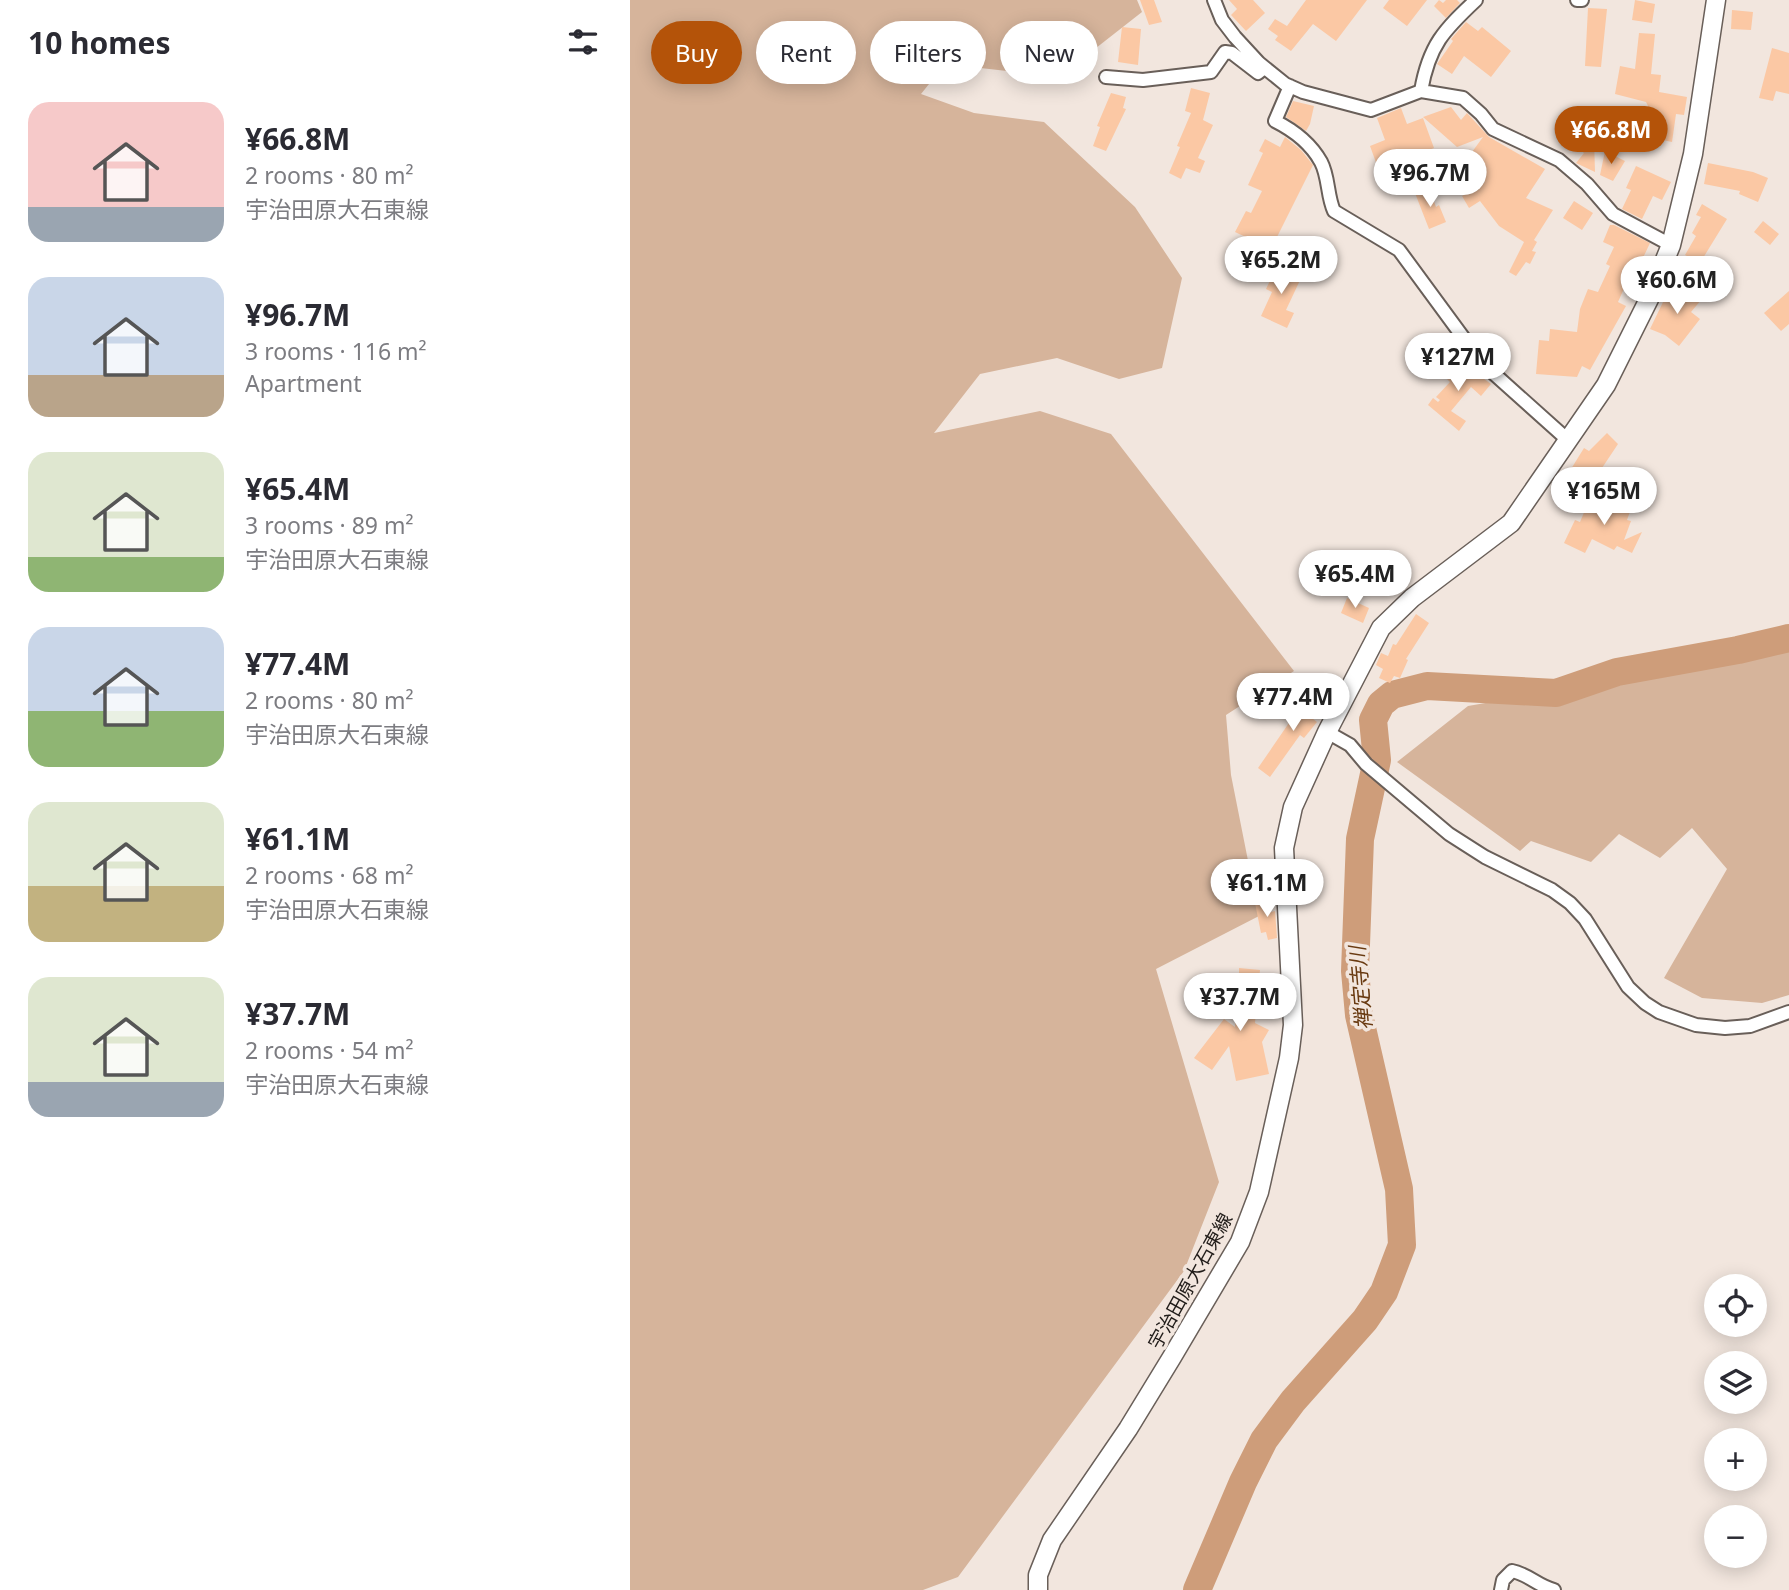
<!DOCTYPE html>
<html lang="en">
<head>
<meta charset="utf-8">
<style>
  :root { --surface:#fff; --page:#f2f2f3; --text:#2b2b33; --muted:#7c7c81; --accent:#b45309 }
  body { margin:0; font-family:"Noto Sans","Noto Sans JP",sans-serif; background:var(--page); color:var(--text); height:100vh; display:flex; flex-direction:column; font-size:26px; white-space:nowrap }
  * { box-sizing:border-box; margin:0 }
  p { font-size:23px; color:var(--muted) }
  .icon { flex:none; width:38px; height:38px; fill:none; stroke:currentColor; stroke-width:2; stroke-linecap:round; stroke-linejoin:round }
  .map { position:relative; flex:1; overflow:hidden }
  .side { display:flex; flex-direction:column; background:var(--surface); width:630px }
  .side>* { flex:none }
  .top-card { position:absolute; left:21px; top:21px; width:665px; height:63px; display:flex; gap:14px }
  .tools { position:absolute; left:1074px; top:1274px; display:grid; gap:14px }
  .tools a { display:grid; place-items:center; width:63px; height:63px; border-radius:50%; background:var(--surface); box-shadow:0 4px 18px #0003; font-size:35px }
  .price { position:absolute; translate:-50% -60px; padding:0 16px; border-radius:24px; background:#fff; color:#222; font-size:23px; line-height:46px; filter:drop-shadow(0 2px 4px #0008) }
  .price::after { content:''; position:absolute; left:50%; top:42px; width:21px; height:16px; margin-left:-10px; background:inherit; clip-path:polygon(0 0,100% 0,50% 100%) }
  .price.selected { background:var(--accent); color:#fff }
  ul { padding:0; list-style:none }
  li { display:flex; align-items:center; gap:21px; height:175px; padding:0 28px }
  li span { display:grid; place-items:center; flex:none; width:196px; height:140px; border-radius:21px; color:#555 }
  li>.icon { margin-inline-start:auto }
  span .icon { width:84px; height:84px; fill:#fffc; stroke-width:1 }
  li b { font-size:30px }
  h2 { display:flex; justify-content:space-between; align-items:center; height:84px; padding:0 28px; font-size:30px }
  .chip { padding:0 24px; border-radius:32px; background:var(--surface); box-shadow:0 4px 18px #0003; font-size:24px; line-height:63px }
  .chip.selected { background:var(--accent); color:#fff }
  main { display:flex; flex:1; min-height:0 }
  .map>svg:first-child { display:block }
</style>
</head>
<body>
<main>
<section class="side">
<h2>10 homes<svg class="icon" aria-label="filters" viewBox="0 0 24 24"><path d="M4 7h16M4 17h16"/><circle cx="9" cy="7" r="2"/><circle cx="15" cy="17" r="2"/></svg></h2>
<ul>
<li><span style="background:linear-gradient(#f6c9c9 75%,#9aa5b1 0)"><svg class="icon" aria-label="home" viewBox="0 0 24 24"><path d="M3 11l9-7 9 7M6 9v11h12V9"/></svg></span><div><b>¥66.8M</b><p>2 rooms · 80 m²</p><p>宇治田原大石東線</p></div></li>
<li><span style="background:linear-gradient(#c9d6e8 70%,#b9a48a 0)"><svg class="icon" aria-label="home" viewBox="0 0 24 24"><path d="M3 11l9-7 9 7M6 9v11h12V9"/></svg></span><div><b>¥96.7M</b><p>3 rooms · 116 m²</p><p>Apartment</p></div></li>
<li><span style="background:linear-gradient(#dfe7d0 75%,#8fb573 0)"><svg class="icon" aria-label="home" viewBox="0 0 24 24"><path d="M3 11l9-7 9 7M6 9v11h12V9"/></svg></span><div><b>¥65.4M</b><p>3 rooms · 89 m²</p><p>宇治田原大石東線</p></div></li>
<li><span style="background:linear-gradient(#c9d6e8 60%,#8fb573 0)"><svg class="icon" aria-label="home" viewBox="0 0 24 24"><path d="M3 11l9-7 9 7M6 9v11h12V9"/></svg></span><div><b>¥77.4M</b><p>2 rooms · 80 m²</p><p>宇治田原大石東線</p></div></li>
<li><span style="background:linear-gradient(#dfe7d0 60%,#c2b280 0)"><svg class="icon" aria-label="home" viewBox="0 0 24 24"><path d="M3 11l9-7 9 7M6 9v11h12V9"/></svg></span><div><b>¥61.1M</b><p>2 rooms · 68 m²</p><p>宇治田原大石東線</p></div></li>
<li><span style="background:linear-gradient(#dfe7d0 75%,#9aa5b1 0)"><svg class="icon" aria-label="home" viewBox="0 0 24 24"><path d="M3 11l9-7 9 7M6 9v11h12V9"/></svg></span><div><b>¥37.7M</b><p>2 rooms · 54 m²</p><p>宇治田原大石東線</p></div></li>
</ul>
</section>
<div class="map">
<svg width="1159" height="1590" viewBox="0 0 1159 1590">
  <rect width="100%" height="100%" fill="#f2e6de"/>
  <!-- green -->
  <path fill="#d6b49b" d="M 0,0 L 507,0 L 512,12 L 429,77 L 315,64 L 291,94 L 344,113 L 414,122 L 505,207 L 552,278 L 532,368 L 489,379 L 427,358 L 350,374 L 304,433 L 410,411 L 481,434 L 664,671 L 596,715 L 601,775 L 629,916 L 526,969 L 589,1182 L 554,1271 L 328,1577 L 293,1590 L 0,1590 Z
    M 1159,648 L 1159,995 L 1132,1003 L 1072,998 L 1034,978 L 1097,869 L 1062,828 L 1030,858 L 989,834 L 961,862 L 901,841 L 890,851 L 767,762 L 838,706 L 1154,652 Z"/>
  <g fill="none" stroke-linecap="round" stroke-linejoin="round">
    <!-- river -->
    <path stroke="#ce9d7a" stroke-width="28" d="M 567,1590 L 613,1482 L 634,1440 L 663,1401 L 735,1320 L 754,1292 L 772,1245 L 769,1189 L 729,1015 L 725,971 L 730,839 L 747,760 L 743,720 L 751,704 L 762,695 L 797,686 L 926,693 L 987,672 L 1108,650 L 1159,638"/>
  </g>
  <!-- building -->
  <path fill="#fbc8a4" d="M 510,0 L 524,0 L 532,22 L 519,25 Z
    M 599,0 L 623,0 L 635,13 L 616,31 L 601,15 L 607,9 Z
    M 676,0 L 737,0 L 706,41 L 683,24 L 661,51 L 645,40 L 648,36 L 638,29 L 645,19 L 657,26 Z
    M 759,0 L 797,0 L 777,26 L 753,8 Z
    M 809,0 L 813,3 L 816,0 L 827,0 L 830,3 L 816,18 L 804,6 Z
    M 1005,0 L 1025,4 L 1022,23 L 1002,20 Z
    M 958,8 L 977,9 L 971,67 L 955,66 Z
    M 1102,10 L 1123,12 L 1121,30 L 1101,29 Z
    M 836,22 L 848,31 L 852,27 L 881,51 L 861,77 L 834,56 L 822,74 L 807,64 L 823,41 L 821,39 Z
    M 492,27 L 511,29 L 508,65 L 488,62 Z
    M 1009,33 L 1025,34 L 1021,74 L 1031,75 L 1029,92 L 1057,97 L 1054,115 L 1046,114 L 1042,142 L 1010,135 L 1018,106 L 1016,102 L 985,94 L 990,66 L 1005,69 Z
    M 1142,48 L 1159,53 L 1159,94 L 1146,91 L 1143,101 L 1129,98 Z
    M 561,88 L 580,93 L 573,120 L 583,125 L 568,158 L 575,161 L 570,173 L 556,168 L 551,179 L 539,173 L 550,147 L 547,146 L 561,113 L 555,111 Z
    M 481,93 L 496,97 L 493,108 L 496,109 L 476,151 L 463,146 L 470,127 L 467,126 Z
    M 663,101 L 684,106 L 680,124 L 676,131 L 656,117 Z
    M 821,107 L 831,120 L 837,113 L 859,137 L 915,169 L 896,198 L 923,210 L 904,240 L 907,242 L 902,251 L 906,252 L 900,264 L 896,262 L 886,276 L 879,272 L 894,242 L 869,226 L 850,201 L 839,208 L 832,196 L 855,182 L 834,163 L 853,137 L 827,147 L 793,117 Z
    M 771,108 L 777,124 L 793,118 L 804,148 L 772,160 L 776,168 L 752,179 L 740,146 L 755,140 L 747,118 Z
    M 949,127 L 964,138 L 965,172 L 946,163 L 954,153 L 939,141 Z
    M 655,137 L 671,150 L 683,165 L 641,249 L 605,232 L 616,211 L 621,213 L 632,191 L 618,185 L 633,153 L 629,151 L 635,139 L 650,147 Z
    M 975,151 L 995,161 L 983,181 L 970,175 Z
    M 1078,163 L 1123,172 L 1138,178 L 1128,202 L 1109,194 L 1110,191 L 1074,184 Z
    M 1006,166 L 1041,182 L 1032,200 L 1023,196 L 1012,219 L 992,209 L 1001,190 L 996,188 Z
    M 796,189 L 798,194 L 801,193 L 806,207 L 809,205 L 816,222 L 799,229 L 785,193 Z
    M 944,201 L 963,213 L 952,230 L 933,218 Z
    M 1072,204 L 1097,219 L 1070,263 L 1055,255 L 1066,236 L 1062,233 L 1071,217 L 1066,215 Z
    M 1133,221 L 1149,234 L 1140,245 L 1124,232 Z
    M 980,225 L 984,225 L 1020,243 L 1004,277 L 1000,275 L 988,302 L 996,306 L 960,370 L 952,366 L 947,377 L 906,374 L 909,340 L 919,341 L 920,329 L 947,332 L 950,309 L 958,289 L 968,292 L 980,266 L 976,264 L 984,247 L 973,242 Z
    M 648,264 L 672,276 L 656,310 L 664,313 L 657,328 L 631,316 L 642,292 L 636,289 Z
    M 1050,285 L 1072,299 L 1061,312 L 1070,319 L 1049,346 L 1035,335 L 1020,329 L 1034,300 L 1036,301 Z
    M 1159,291 L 1159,324 L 1151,331 L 1134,313 Z
    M 831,362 L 861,384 L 851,396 L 841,387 L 821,411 L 836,421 L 829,431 L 798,405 L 803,398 L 808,402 L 810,400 L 806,397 L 820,382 L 817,379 Z
    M 977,433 L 988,444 L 962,483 L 941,469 L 954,448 L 959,451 Z
    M 983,495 L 1003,503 L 997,520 L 1001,521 L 994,540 L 1012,532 L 1002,553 L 987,546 L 984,550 L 962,539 L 955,553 L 934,543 L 945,520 L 950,522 L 958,503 L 977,510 Z
    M 717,598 L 739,608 L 733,623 L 711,613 Z
    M 786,614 L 799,623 L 776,659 L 778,660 L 770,678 L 764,676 L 760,683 L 749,678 L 753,669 L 746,665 L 751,653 L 758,656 L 763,644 L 766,645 Z
    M 685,691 L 697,701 L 682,718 L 687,722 L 674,738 L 670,735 L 640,777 L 628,768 L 661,720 Z
    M 639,900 L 641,912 L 645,911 L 647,938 L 638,940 L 636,932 L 631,933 L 625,903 Z
    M 609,968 L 630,970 L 625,1023 L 639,1030 L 632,1042 L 639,1074 L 606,1081 L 599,1046 L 582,1070 L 564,1058 L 594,1019 L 605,1027 L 608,990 L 602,990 L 603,975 L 609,975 Z"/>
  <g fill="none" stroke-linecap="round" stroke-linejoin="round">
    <!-- minor casing -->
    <g stroke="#695f59" stroke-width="16">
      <path id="minor" d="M 584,0 L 592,20 L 605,37 L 629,63 L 655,84 L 673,92 L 741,110 L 791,91 L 833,98 L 851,114 L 863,129 L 929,160 L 957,184 L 983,214 L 1041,245
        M 947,0 L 952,0
        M 476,77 L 513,80 L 581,72 L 595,52 L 602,53 L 628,73 L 634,68
        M 660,86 L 645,121 C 663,130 681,144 691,162 C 699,177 697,196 704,211 L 769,250 L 852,363 L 939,441
        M 791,91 C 799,45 814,30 846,0
        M 697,732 L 720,745 L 736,764 L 819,834 L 855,857 L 922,890 L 940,903 L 955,919 L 998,987 L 1015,1003 L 1029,1012 L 1066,1025 L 1095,1028 L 1120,1026 L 1159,1012
        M 871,1590 L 873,1580 L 882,1571 C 898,1574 908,1586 924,1590"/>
    </g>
    <!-- secondary casing -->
    <g stroke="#695f59" stroke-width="21">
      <path id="secondary" d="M 408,1590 L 408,1575 L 422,1540 L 498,1429 L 542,1357 L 610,1242 L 629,1192 L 659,1058 L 663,1025 L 654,848 L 663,807 L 697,732 L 751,628 L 782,598 L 881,523 L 976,385 L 1019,299 L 1041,245 L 1063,154 L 1086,0"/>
    </g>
    <!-- minor -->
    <use href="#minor" stroke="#fff" stroke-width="12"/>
    <!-- secondary -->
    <use href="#secondary" stroke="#fff" stroke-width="18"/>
  </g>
  <g text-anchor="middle" stroke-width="7" stroke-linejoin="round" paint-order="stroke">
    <!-- street labels -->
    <g font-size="19" fill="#201c19" stroke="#f2e6de">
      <text transform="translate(560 1281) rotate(-61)" y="7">宇治田原大石東線</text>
    </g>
    <!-- water labels -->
    <g font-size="21" font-style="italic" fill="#693a11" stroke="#f2e6de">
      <text transform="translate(731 988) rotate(-95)" y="7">禅定寺川</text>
    </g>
  </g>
</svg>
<div class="tools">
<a><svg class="icon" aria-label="locate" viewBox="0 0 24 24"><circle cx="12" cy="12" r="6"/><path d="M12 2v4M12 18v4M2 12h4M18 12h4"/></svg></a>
<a><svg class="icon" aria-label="layers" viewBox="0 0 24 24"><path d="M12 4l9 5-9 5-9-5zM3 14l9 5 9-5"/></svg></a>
<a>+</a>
<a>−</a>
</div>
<b class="price selected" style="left:981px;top:166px">¥66.8M</b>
<b class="price" style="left:800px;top:209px">¥96.7M</b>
<b class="price" style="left:651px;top:296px">¥65.2M</b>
<b class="price" style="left:1047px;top:316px">¥60.6M</b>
<b class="price" style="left:828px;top:393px">¥127M</b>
<b class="price" style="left:974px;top:527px">¥165M</b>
<b class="price" style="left:725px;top:610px">¥65.4M</b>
<b class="price" style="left:663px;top:733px">¥77.4M</b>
<b class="price" style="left:637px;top:919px">¥61.1M</b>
<b class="price" style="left:610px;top:1033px">¥37.7M</b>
<div class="top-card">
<a class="chip selected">Buy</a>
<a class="chip">Rent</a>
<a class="chip">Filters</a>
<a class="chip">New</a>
</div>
</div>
</main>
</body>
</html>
